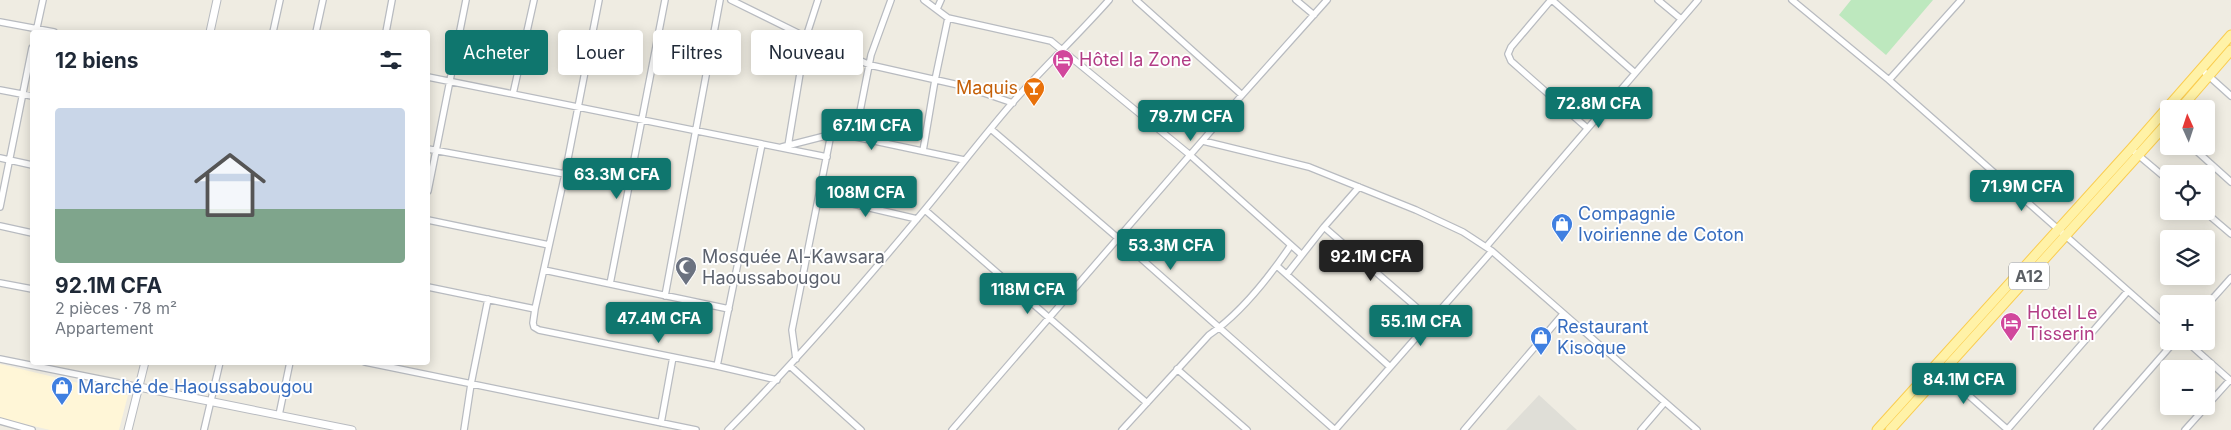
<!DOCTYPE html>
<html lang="fr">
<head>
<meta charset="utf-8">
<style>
  :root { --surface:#fff; --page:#f6f6f7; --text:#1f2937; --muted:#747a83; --accent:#0f766e }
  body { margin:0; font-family:Inter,sans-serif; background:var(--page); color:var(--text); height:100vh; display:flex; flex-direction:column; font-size:19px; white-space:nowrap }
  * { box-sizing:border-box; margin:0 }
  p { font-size:16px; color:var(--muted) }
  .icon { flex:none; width:28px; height:28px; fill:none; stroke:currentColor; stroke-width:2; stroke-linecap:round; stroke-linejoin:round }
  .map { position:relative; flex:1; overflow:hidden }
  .panel { position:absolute; left:30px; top:30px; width:400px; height:335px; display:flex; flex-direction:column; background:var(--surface); border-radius:5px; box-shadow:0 2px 12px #0003 }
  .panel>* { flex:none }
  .top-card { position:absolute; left:445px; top:30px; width:475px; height:45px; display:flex; gap:10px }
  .needle { width:32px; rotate:357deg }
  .fabs { position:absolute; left:2160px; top:100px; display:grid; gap:10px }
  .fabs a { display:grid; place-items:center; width:55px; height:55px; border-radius:5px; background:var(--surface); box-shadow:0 2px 12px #0003; font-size:25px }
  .price { position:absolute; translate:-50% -42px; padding:0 11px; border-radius:5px; background:var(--accent); color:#fff; font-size:16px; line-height:32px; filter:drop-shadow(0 1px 2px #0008) }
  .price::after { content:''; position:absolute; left:50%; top:30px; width:15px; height:11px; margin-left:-8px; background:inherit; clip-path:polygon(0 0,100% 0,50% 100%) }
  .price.on { background:#222; color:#fff }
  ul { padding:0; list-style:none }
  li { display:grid; align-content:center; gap:10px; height:265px; padding:0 25px }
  li span { display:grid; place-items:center; height:155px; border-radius:5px; color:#555 }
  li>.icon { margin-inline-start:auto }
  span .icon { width:90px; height:90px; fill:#fffc; stroke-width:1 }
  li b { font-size:21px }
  h2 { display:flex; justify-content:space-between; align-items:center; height:60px; padding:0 25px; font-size:21px }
  .pill { padding:0 18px; border-radius:5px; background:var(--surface); box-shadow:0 2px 12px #0003; font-size:18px; line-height:45px }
  .pill.on { background:var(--accent); color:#fff }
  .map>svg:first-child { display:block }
</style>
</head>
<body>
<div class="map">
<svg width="2231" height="430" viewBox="0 0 2231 430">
  <rect width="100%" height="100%" fill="#efece2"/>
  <!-- commercial -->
  <path fill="#fff6d7" d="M 0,364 L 128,395 L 119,430 L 50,430 L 0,418 Z"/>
  <!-- industrial -->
  <path fill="#dfded7" d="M 1539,395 L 1577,430 L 1506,430 Z"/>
  <!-- green -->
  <path fill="#bde8be" d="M 1851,0 L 1933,0 L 1886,55 L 1839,15 Z"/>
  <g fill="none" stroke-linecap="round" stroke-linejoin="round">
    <!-- minor casing -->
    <g stroke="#b8bbc0" stroke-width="8">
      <path id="minor" d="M 731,0 L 806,37 L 870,65 L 963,86 L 1013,103
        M 924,0 L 948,18 L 1051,41 L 1190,155 L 1301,254
        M 1136,0 L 1242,95
        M 1296,0 L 1314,15
        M 1551,0 L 1511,47 L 1508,54 L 1511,61 L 1587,128
        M 1552,0 L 1634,72
        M 1658,0 L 1681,19
        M 1792,0 L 1889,80 L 2169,327
        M 937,9 L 941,0
        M 0,22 L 54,32
        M 36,32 L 43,0
        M 273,32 L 280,0
        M 316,32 L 323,0
        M 386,32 L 392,0
        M 2201,69 L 2231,96
        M 428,77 L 827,157
        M 1889,80 L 1961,0
        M 0,90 L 32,96
        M 513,94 L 534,0
        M 992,130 L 1119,239 L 1335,430
        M 855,137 L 871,55 L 891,0
        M 1203,141 L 1309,167 L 1416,210 L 1463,232 L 1492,251 L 1697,430
        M 788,146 L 806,37 L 818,0
        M 2191,146 L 2231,182
        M 782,147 L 837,133 L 964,160
        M 428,149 L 565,174 L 599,0
        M 2131,149 L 2169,181
        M 923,151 L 935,80 L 948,18
        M 0,158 L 32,165
        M 428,191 L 466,0
        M 819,196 L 917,219
        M 0,207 L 32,48
        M 925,210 L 1147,403
        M 2204,211 L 2231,234
        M 428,220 L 549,245
        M 0,226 L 32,233
        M 1324,227 L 1431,320
        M 1486,247 L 1698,0
        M 1277,266 L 1389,366
        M 544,270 L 729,309
        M 1287,274 L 1324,227 L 1359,187
        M 0,283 L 32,289
        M 610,284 L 665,0
        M 428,287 L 535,309 L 533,323 L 534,327 L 539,330 L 717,366 L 777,380
        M 665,296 L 720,0
        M 2206,306 L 2231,278
        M 535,309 L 565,174
        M 2186,341 L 2231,381
        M 0,359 L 139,387
        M 796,359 L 792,330 L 831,134
        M 365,362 L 696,430
        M 717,366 L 762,144
        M 790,366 L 861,430
        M 1177,369 L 1247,430
        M 1941,371 L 2008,430
        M 279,415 L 290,362
        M 0,421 L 32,430
        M 661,423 L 673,357
        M 204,430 L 220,362
        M 464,430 L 471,384 L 488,299
        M 728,430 C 794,363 857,291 917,219 C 950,180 980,140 1013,102 C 1044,67 1078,35 1109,0
        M 952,430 L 1242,95 L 1327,0
        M 1122,430 L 1209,335 C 1240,314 1270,276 1291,245
        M 1335,430 L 1492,251
        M 1464,430 L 1563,314
        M 1641,430 L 1665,402
        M 2007,430 L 2128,291
        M 2097,430 L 2175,341
        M 2185,430 L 2230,380"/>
    </g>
    <!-- tertiary casing -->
    <g stroke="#b8bbc0" stroke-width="9">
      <path id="tertiary" d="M 210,32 L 217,0
        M 139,387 L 352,430
        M 128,430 L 145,362"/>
    </g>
    <!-- primary casing -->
    <g stroke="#facd50" stroke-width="11">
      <path id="primary" d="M 2180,109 L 2231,50
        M 1877,430 L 2131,149 L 2231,35
        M 1890,430 L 2169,121"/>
    </g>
    <!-- minor -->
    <use href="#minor" stroke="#fff" stroke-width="5.5"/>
    <!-- tertiary -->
    <use href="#tertiary" stroke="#fff" stroke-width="7"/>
    <!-- primary -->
    <use href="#primary" stroke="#fff2a7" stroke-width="9"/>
  </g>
  <!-- icons -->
  <defs>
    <g id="hotel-pin" transform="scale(1.125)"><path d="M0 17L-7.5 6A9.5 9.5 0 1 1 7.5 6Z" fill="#d1479c" stroke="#fff"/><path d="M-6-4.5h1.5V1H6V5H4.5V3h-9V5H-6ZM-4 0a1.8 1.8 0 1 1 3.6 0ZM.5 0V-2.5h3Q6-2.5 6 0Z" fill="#fff"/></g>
    <g id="bar-pin" transform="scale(1.125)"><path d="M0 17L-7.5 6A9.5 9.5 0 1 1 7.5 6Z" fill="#e8710a" stroke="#fff"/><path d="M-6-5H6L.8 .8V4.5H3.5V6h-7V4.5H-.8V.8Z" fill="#fff"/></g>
    <g id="shop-pin" transform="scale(1.125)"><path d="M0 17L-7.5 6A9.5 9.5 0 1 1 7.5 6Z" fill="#3f7fe0" stroke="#fff"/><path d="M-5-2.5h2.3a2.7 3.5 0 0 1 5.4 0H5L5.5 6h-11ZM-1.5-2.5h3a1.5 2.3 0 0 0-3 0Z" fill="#fff"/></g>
    <g id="mosque-pin" transform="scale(1.125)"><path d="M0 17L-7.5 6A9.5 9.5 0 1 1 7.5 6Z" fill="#6b7280" stroke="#fff"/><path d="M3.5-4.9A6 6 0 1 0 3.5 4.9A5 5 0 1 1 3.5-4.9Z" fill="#fff"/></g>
  </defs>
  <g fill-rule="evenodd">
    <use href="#hotel-pin" x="1063" y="60"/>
    <use href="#bar-pin" x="1034" y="88"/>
    <use href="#shop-pin" x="1562" y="224"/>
    <use href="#mosque-pin" x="686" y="267"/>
    <use href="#hotel-pin" x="2011" y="323"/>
    <use href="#shop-pin" x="1541" y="337"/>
    <use href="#shop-pin" x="62" y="387"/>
  </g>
  <g text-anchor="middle" stroke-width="4" stroke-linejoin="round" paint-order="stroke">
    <!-- shield labels -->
    <rect fill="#fff" stroke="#8c8f92" stroke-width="1" x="2009" y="262.5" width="40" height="27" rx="4"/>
    <g font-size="16" font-weight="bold" fill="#5b5f64">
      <text x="2029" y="282">A12</text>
    </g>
    <!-- hotel labels -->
    <g font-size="18" fill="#b23c85" stroke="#fff" text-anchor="start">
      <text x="1079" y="66">Hôtel la Zone</text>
      <text x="2027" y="319">Hotel Le<tspan x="2027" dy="21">Tisserin</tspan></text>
    </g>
    <!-- food labels -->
    <g font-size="18" fill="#c56008" stroke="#fff" text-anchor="end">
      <text x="1018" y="94">Maquis</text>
    </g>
    <!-- shop labels -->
    <g font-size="18" fill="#366cbe" stroke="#fff" text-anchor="start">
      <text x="1578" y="220">Compagnie<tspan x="1578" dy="21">Ivoirienne de Coton</tspan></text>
      <text x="1557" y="333">Restaurant<tspan x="1557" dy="21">Kisoque</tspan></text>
      <text x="78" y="393">Marché de Haoussabougou</text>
    </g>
    <!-- worship labels -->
    <g font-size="18" fill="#5b616d" stroke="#fff" text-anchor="start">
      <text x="702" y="263">Mosquée Al-Kawsara<tspan x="702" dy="21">Haoussabougou</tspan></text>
    </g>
  </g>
</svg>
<div class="fabs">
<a><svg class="needle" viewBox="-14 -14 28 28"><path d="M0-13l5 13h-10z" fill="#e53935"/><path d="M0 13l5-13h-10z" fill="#747a83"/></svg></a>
<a><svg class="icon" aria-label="locate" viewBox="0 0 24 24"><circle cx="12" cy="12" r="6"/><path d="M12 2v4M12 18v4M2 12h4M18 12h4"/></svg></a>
<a><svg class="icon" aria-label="layers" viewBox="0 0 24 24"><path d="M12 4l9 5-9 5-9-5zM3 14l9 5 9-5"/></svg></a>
<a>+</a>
<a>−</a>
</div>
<b class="price" style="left:1599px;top:129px">72.8M CFA</b>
<b class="price" style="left:1191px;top:142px">79.7M CFA</b>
<b class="price" style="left:872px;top:151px">67.1M CFA</b>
<b class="price" style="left:617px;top:200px">63.3M CFA</b>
<b class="price" style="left:2022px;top:212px">71.9M CFA</b>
<b class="price" style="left:866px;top:218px">108M CFA</b>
<b class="price" style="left:1171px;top:271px">53.3M CFA</b>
<b class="price on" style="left:1371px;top:282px">92.1M CFA</b>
<b class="price" style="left:1028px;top:315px">118M CFA</b>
<b class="price" style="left:659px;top:344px">47.4M CFA</b>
<b class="price" style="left:1421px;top:347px">55.1M CFA</b>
<b class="price" style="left:1964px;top:405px">84.1M CFA</b>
<div class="top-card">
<a class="pill on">Acheter</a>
<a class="pill">Louer</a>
<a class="pill">Filtres</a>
<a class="pill">Nouveau</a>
</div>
<section class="panel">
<h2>12 biens<svg class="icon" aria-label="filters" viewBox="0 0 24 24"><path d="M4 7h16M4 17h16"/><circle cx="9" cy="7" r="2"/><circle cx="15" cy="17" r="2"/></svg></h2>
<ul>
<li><span style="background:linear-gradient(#c9d6e8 65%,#7fa58c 0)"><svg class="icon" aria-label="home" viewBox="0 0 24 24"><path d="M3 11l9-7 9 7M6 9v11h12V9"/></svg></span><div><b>92.1M CFA</b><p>2 pièces · 78 m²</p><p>Appartement</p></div></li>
</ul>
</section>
</div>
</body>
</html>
